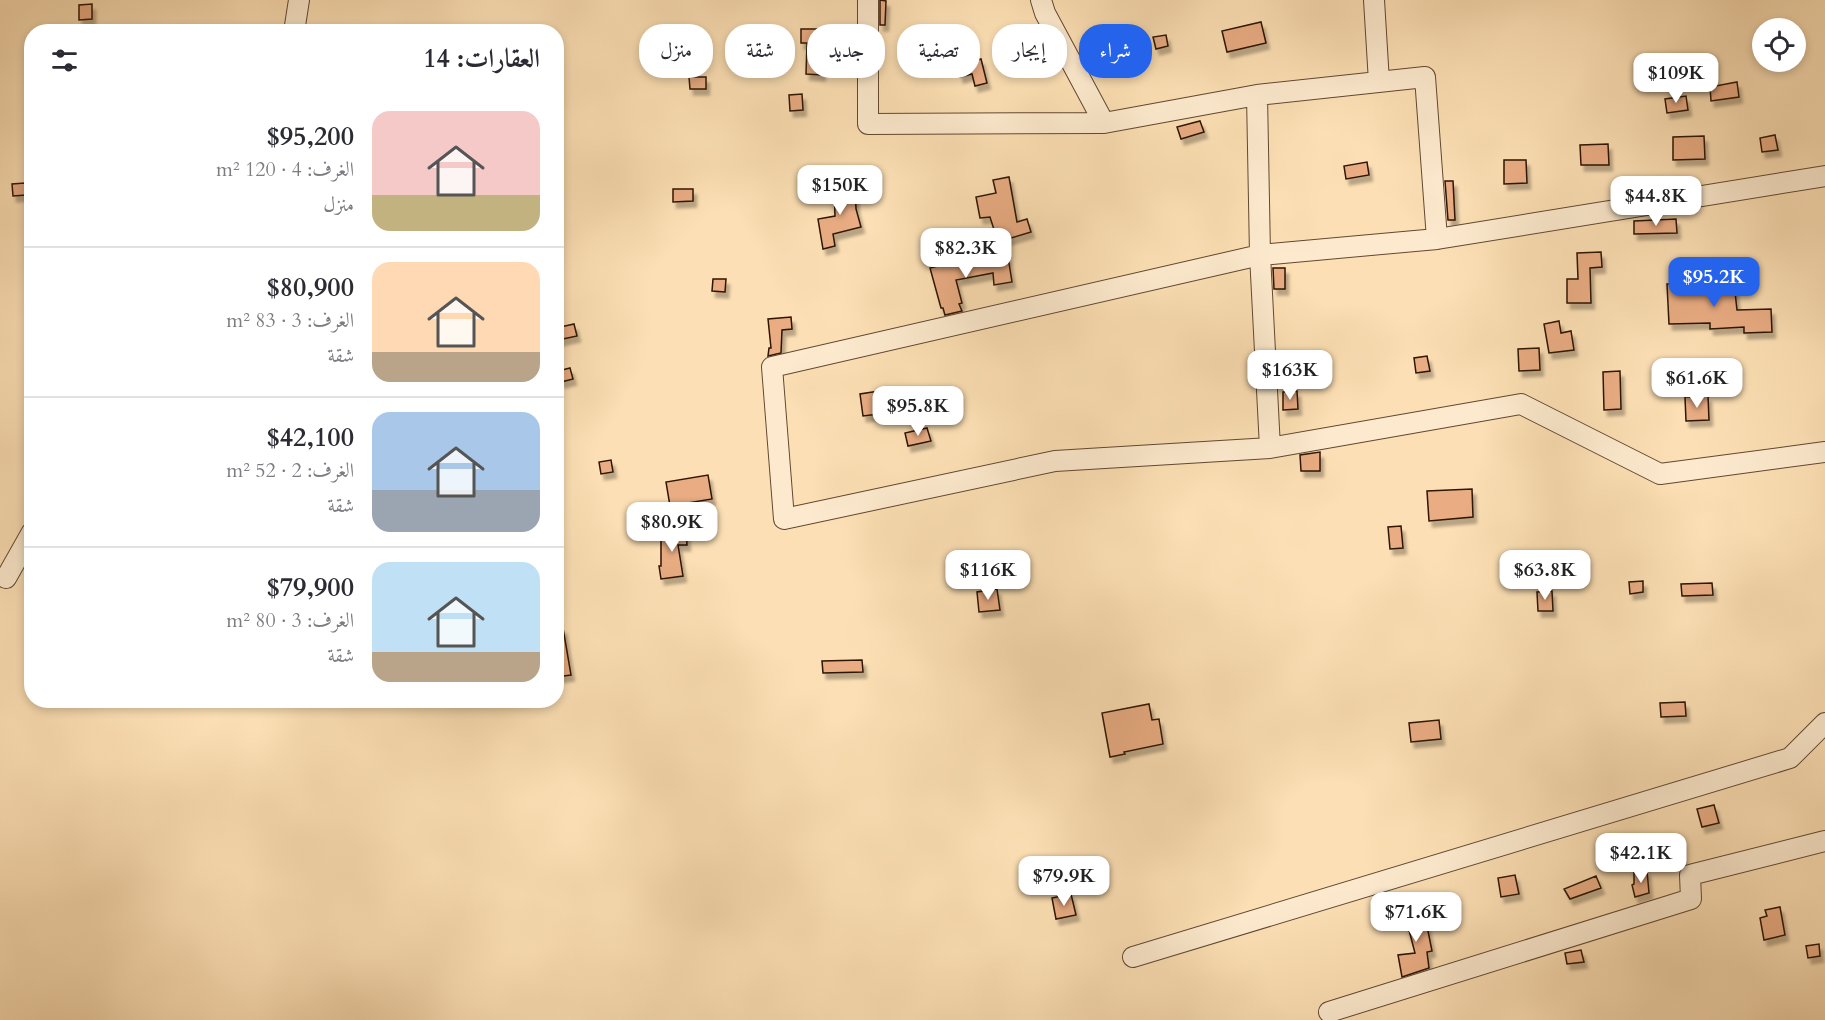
<!DOCTYPE html>
<html lang="ar">
<head>
<meta charset="utf-8">
<style>
  :root { --surface:#fff; --page:#f2f2f3; --text:#2b2b33; --muted:#7c7c81; --line:#e1e1e2; --accent:#2563eb }
  body { margin:0; font-family:Cardo,Amiri,serif; background:var(--page); color:var(--text); direction:rtl; height:100vh; display:flex; flex-direction:column; font-size:22px; white-space:nowrap }
  * { box-sizing:border-box; margin:0 }
  p { font-size:20px; color:var(--muted) }
  .icon { flex:none; width:33px; height:33px; fill:none; stroke:currentColor; stroke-width:2; stroke-linecap:round; stroke-linejoin:round }
  .map { position:relative; flex:1; overflow:hidden; direction:ltr }
  .drawer { position:absolute; left:24px; top:24px; width:540px; height:684px; display:flex; flex-direction:column; background:var(--surface); border-radius:24px; box-shadow:0 3px 9px #0003; direction:rtl }
  .drawer>* { flex:none }
  .banner { position:absolute; left:582px; top:24px; width:570px; height:54px; direction:rtl; display:flex; gap:12px }
  .buttons { position:absolute; left:1752px; top:18px; display:grid; gap:12px }
  .buttons a { display:grid; place-items:center; width:54px; height:54px; border-radius:50%; background:var(--surface); box-shadow:0 3px 9px #0003; font-size:30px }
  .price { position:absolute; translate:-50% -51px; padding:0 14px; border-radius:12px; background:#fff; color:#222; font-size:20px; line-height:39px; filter:drop-shadow(0 2px 3px #0008) }
  .price::after { content:''; position:absolute; left:50%; top:36px; width:18px; height:14px; margin-left:-9px; background:inherit; clip-path:polygon(0 0,100% 0,50% 100%) }
  .price.on { background:var(--accent); color:#fff }
  ul { padding:0; list-style:none }
  li { display:flex; align-items:center; gap:18px; height:150px; padding:0 24px }
  li+li { border-top:2px solid var(--line) }
  li span { display:grid; place-items:center; flex:none; width:168px; height:120px; border-radius:18px; color:#555 }
  li>.icon { margin-inline-start:auto }
  span .icon { width:72px; height:72px; fill:#fffc; stroke-width:1 }
  li b { font-size:26px }
  h2 { display:flex; justify-content:space-between; align-items:center; height:72px; padding:0 24px; font-size:26px }
  .chip { padding:0 21px; border-radius:24px; background:var(--surface); box-shadow:0 3px 9px #0003; font-size:21px; line-height:54px }
  .chip.on { background:var(--accent); color:#fff }
  .map>svg:first-child { display:block }
</style>
</head>
<body>
<div class="map">
<svg width="1825" height="1020" viewBox="0 0 1825 1020">
  <defs>
    <filter id="shadow"><feDropShadow dx="3.5" dy="6" stdDeviation="1.5" flood-color="#0004"/></filter>
  </defs>
  <rect width="100%" height="100%" fill="#fcdfb4"/>
  <filter id="stains"><feTurbulence type="fractalNoise" baseFrequency=".00333" numOctaves="4"/><feColorMatrix values="0 0 0 0 .2 0 0 0 0 .09 0 0 0 0 .02 0 0 0 .5 -.17"/></filter>
  <radialGradient id="worn" r=".72"><stop offset=".6" stop-color="#630" stop-opacity="0"/><stop offset="1" stop-color="#630" stop-opacity=".3"/></radialGradient>
  <!-- building -->
  <path fill="#e9ac83" stroke="#2d1606" stroke-width="1.5" filter="url(#shadow)" d="M 880,0 L 886,1 L 885,25 L 880,25 Z
    M 92,4 L 92,19 L 79,20 L 79,5 Z
    M 1261,22 L 1266,43 L 1227,52 L 1222,31 Z
    M 801,29 L 820,29 L 822,75 L 806,74 L 807,43 L 801,43 Z
    M 1166,35 L 1168,46 L 1156,49 L 1153,37 Z
    M 981,59 L 987,83 L 975,86 L 972,74 L 960,77 L 958,65 Z
    M 689,77 L 706,77 L 706,89 L 690,89 Z
    M 1737,82 L 1739,97 L 1711,101 L 1710,87 Z
    M 802,94 L 803,110 L 790,111 L 789,95 Z
    M 1686,96 L 1688,110 L 1667,113 L 1665,99 Z
    M 1200,121 L 1204,132 L 1181,139 L 1177,127 Z
    M 1775,135 L 1778,150 L 1762,152 L 1760,138 Z
    M 1704,136 L 1705,159 L 1673,160 L 1673,137 Z
    M 1608,144 L 1609,165 L 1581,165 L 1580,145 Z
    M 1504,160 L 1526,160 L 1527,183 L 1504,184 Z
    M 1367,162 L 1369,175 L 1346,179 L 1344,166 Z
    M 1009,177 L 1017,222 L 1027,219 L 1031,232 L 998,242 L 990,217 L 980,218 L 976,197 L 996,193 L 993,180 Z
    M 1445,181 L 1453,181 L 1455,220 L 1448,220 Z
    M 25,183 L 26,195 L 13,196 L 12,184 Z
    M 855,186 L 856,209 L 861,227 L 833,234 L 835,246 L 823,249 L 818,219 L 835,216 L 834,187 Z
    M 673,189 L 693,189 L 693,201 L 673,202 Z
    M 1676,219 L 1677,233 L 1634,234 L 1634,221 Z
    M 1601,252 L 1602,267 L 1590,268 L 1591,303 L 1567,303 L 1567,279 L 1578,279 L 1577,253 Z
    M 973,257 L 974,262 L 1008,257 L 1012,282 L 994,285 L 993,273 L 956,280 L 962,303 L 959,304 L 962,311 L 945,315 L 943,308 L 941,308 L 930,268 Z
    M 1273,268 L 1285,268 L 1285,289 L 1274,289 Z
    M 713,279 L 726,279 L 725,292 L 712,291 Z
    M 1692,283 L 1692,287 L 1734,283 L 1737,310 L 1771,309 L 1772,332 L 1744,333 L 1744,327 L 1710,329 L 1710,323 L 1669,324 L 1667,284 Z
    M 791,317 L 792,329 L 782,330 L 781,353 L 768,356 L 769,348 L 771,348 L 768,319 Z
    M 1559,321 L 1561,333 L 1571,331 L 1574,350 L 1549,353 L 1544,324 Z
    M 574,324 L 577,336 L 558,340 L 556,328 Z
    M 1539,348 L 1540,370 L 1519,371 L 1518,349 Z
    M 1427,356 L 1430,371 L 1416,373 L 1414,358 Z
    M 570,368 L 573,379 L 561,382 L 558,371 Z
    M 1620,371 L 1621,409 L 1604,410 L 1603,372 Z
    M 892,389 L 895,412 L 863,416 L 860,394 Z
    M 1297,391 L 1298,409 L 1283,410 L 1283,392 Z
    M 1708,396 L 1709,420 L 1686,421 L 1685,397 Z
    M 927,428 L 931,441 L 908,446 L 905,433 Z
    M 1320,452 L 1320,471 L 1301,471 L 1300,455 Z
    M 611,460 L 613,472 L 601,474 L 599,462 Z
    M 708,475 L 712,499 L 670,506 L 666,482 Z
    M 1472,489 L 1473,517 L 1429,521 L 1427,491 Z
    M 1401,526 L 1403,548 L 1390,549 L 1388,527 Z
    M 686,530 L 687,545 L 678,545 L 683,576 L 661,579 L 659,566 L 661,566 L 661,531 Z
    M 1643,581 L 1643,592 L 1630,594 L 1629,582 Z
    M 1712,583 L 1713,595 L 1682,596 L 1681,584 Z
    M 997,589 L 1000,610 L 979,612 L 977,592 Z
    M 1552,591 L 1553,611 L 1538,611 L 1537,592 Z
    M 563,628 L 571,675 L 556,677 L 556,629 Z
    M 862,660 L 863,672 L 823,673 L 822,661 Z
    M 1685,702 L 1686,716 L 1661,717 L 1660,703 Z
    M 1149,704 L 1152,720 L 1159,719 L 1163,744 L 1124,752 L 1125,754 L 1110,757 L 1102,713 Z
    M 1439,720 L 1441,739 L 1411,742 L 1409,723 Z
    M 1714,805 L 1719,823 L 1702,827 L 1697,809 Z
    M 1647,871 L 1649,893 L 1635,897 L 1632,885 L 1634,884 L 1634,872 Z
    M 1515,875 L 1519,894 L 1501,897 L 1498,878 Z
    M 1596,876 L 1601,888 L 1570,899 L 1564,889 Z
    M 1071,894 L 1076,915 L 1056,919 L 1052,898 Z
    M 1423,906 L 1432,951 L 1427,952 L 1429,968 L 1402,977 L 1398,955 L 1415,953 L 1404,911 Z
    M 1780,907 L 1785,935 L 1764,940 L 1760,918 L 1767,916 L 1765,910 Z
    M 1819,944 L 1820,956 L 1808,958 L 1806,946 Z
    M 1581,950 L 1584,962 L 1567,964 L 1565,953 Z"/>
  <g fill="none" stroke-linecap="round" stroke-linejoin="round">
    <!-- minor casing -->
    <g stroke="#614832" stroke-width="22">
      <path id="minor" d="M 868,0 L 868,124 L 1104,123 L 1257,95 L 1425,77 L 1437,239
        M 1041,0 L 1045,13 L 1104,123
        M 1374,0 L 1379,82
        M 294,32 L 299,0
        M 1257,95 L 1260,255 L 1270,448
        M 1825,176 L 1437,239 L 1260,255 L 772,367 L 784,519 L 1055,461 L 1270,448 L 1521,404 L 1660,474 L 1825,452
        M 6,578 L 32,532
        M 1133,957 L 1790,758 L 1825,723
        M 1329,1012 L 1691,899 L 1690,875 L 1825,841"/>
    </g>
    <!-- minor -->
    <use href="#minor" stroke="#fdeace" stroke-width="20"/>
  </g>
  <rect width="100%" height="100%" filter="url(#stains)"/>
  <rect width="100%" height="100%" fill="url(#worn)"/>
</svg>
<div class="buttons">
<a><svg class="icon" aria-label="locate" viewBox="0 0 24 24"><circle cx="12" cy="12" r="6"/><path d="M12 2v4M12 18v4M2 12h4M18 12h4"/></svg></a>
</div>
<b class="price" style="left:1676px;top:104px">$109K</b>
<b class="price" style="left:840px;top:216px">$150K</b>
<b class="price" style="left:1656px;top:227px">$44.8K</b>
<b class="price" style="left:966px;top:279px">$82.3K</b>
<b class="price on" style="left:1714px;top:308px">$95.2K</b>
<b class="price" style="left:1290px;top:401px">$163K</b>
<b class="price" style="left:1697px;top:409px">$61.6K</b>
<b class="price" style="left:918px;top:437px">$95.8K</b>
<b class="price" style="left:672px;top:553px">$80.9K</b>
<b class="price" style="left:988px;top:601px">$116K</b>
<b class="price" style="left:1545px;top:601px">$63.8K</b>
<b class="price" style="left:1641px;top:884px">$42.1K</b>
<b class="price" style="left:1064px;top:907px">$79.9K</b>
<b class="price" style="left:1416px;top:943px">$71.6K</b>
<div class="banner">
<a class="chip on">شراء</a>
<a class="chip">إيجار</a>
<a class="chip">تصفية</a>
<a class="chip">جديد</a>
<a class="chip">شقة</a>
<a class="chip">منزل</a>
</div>
<section class="drawer">
<h2>العقارات: 14<svg class="icon" aria-label="filters" viewBox="0 0 24 24"><path d="M4 7h16M4 17h16"/><circle cx="9" cy="7" r="2"/><circle cx="15" cy="17" r="2"/></svg></h2>
<ul>
<li><span style="background:linear-gradient(#f6c9c9 70%,#c2b280 0)"><svg class="icon" aria-label="home" viewBox="0 0 24 24"><path d="M3 11l9-7 9 7M6 9v11h12V9"/></svg></span><div><b>$95,200</b><p>الغرف: 4 · 120 m²</p><p>منزل</p></div></li>
<li><span style="background:linear-gradient(#ffd9b3 75%,#b9a48a 0)"><svg class="icon" aria-label="home" viewBox="0 0 24 24"><path d="M3 11l9-7 9 7M6 9v11h12V9"/></svg></span><div><b>$80,900</b><p>الغرف: 3 · 83 m²</p><p>شقة</p></div></li>
<li><span style="background:linear-gradient(#a9c7e8 65%,#9aa5b1 0)"><svg class="icon" aria-label="home" viewBox="0 0 24 24"><path d="M3 11l9-7 9 7M6 9v11h12V9"/></svg></span><div><b>$42,100</b><p>الغرف: 2 · 52 m²</p><p>شقة</p></div></li>
<li><span style="background:linear-gradient(#bfe0f5 75%,#b9a48a 0)"><svg class="icon" aria-label="home" viewBox="0 0 24 24"><path d="M3 11l9-7 9 7M6 9v11h12V9"/></svg></span><div><b>$79,900</b><p>الغرف: 3 · 80 m²</p><p>شقة</p></div></li>
</ul>
</section>
</div>
</body>
</html>
